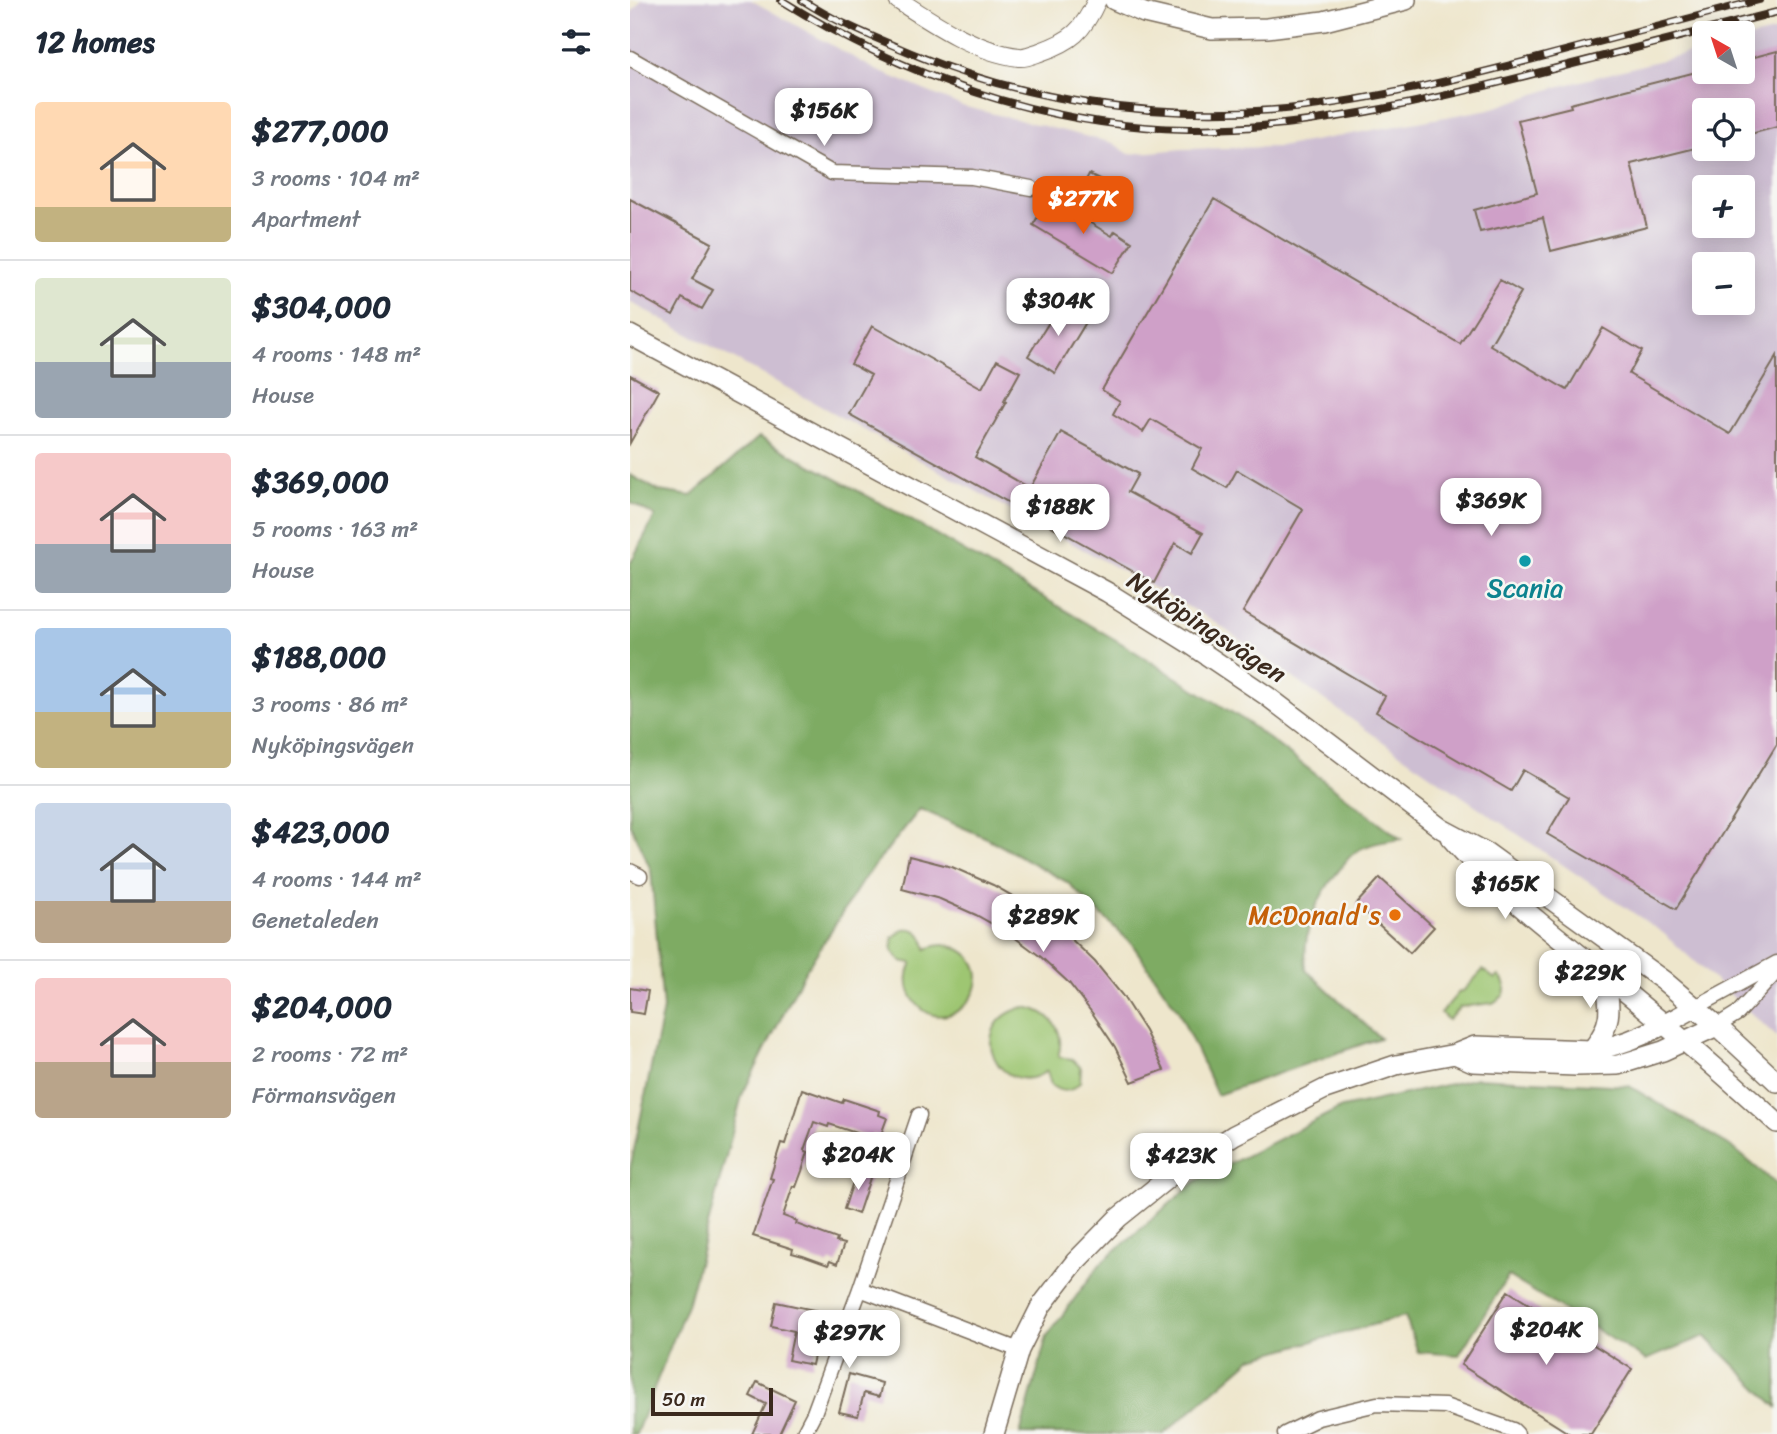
<!DOCTYPE html>
<html lang="en">
<head>
<meta charset="utf-8">
<style>
  :root { --surface:#fff; --page:#f6f6f7; --text:#1f2937; --muted:#747a83; --line:#e0e1e3; --accent:#ea580c }
  body { margin:0; font-family:Sriracha,sans-serif; background:var(--page); color:var(--text); height:100vh; display:flex; flex-direction:column; font-size:26px; white-space:nowrap }
  * { box-sizing:border-box; margin:0 }
  p { font-size:23px; color:var(--muted) }
  .icon { flex:none; width:38px; height:38px; fill:none; stroke:currentColor; stroke-width:2; stroke-linecap:round; stroke-linejoin:round }
  .map { position:relative; flex:1; overflow:hidden }
  .drawer { display:flex; flex-direction:column; background:var(--surface); width:630px }
  .drawer>* { flex:none }
  .needle { width:46px; rotate:321deg }
  .buttons { position:absolute; left:1062px; top:21px; display:grid; gap:14px }
  .buttons a { display:grid; place-items:center; width:63px; height:63px; border-radius:7px; background:var(--surface); box-shadow:0 4px 18px #0003; font-size:35px }
  .scale { position:absolute; left:21px; bottom:18px; width:122px; box-sizing:border-box; padding-left:7px; border:4px solid #3b2a1e; border-top:0; font-size:19px; line-height:24px; white-space:nowrap; color:#3b2a1e; -webkit-text-stroke:5px #f6f6f2; paint-order:stroke }
  .price { position:absolute; translate:-50% -60px; padding:0 16px; border-radius:14px; background:#fff; color:#222; font-size:23px; line-height:46px; filter:drop-shadow(0 2px 4px #0008) }
  .price::after { content:''; position:absolute; left:50%; top:42px; width:21px; height:16px; margin-left:-10px; background:inherit; clip-path:polygon(0 0,100% 0,50% 100%) }
  .price.on { background:var(--accent); color:#fff }
  ul { padding:0; list-style:none }
  li { display:flex; align-items:center; gap:21px; height:175px; padding:0 35px }
  li+li { border-top:2px solid var(--line) }
  li span { display:grid; place-items:center; flex:none; width:196px; height:140px; border-radius:7px; color:#555 }
  li>.icon { margin-inline-start:auto }
  span .icon { width:84px; height:84px; fill:#fffc; stroke-width:1 }
  li b { font-size:30px }
  h2 { display:flex; justify-content:space-between; align-items:center; height:84px; padding:0 35px; font-size:30px }
  main { display:flex; flex:1; min-height:0 }
  .map>svg:first-child { display:block }
</style>
</head>
<body>
<main>
<section class="drawer">
<h2>12 homes<svg class="icon" aria-label="filters" viewBox="0 0 24 24"><path d="M4 7h16M4 17h16"/><circle cx="9" cy="7" r="2"/><circle cx="15" cy="17" r="2"/></svg></h2>
<ul>
<li><span style="background:linear-gradient(#ffd9b3 75%,#c2b280 0)"><svg class="icon" aria-label="home" viewBox="0 0 24 24"><path d="M3 11l9-7 9 7M6 9v11h12V9"/></svg></span><div><b>$277,000</b><p>3 rooms · 104 m²</p><p>Apartment</p></div></li>
<li><span style="background:linear-gradient(#dfe7d0 60%,#9aa5b1 0)"><svg class="icon" aria-label="home" viewBox="0 0 24 24"><path d="M3 11l9-7 9 7M6 9v11h12V9"/></svg></span><div><b>$304,000</b><p>4 rooms · 148 m²</p><p>House</p></div></li>
<li><span style="background:linear-gradient(#f6c9c9 65%,#9aa5b1 0)"><svg class="icon" aria-label="home" viewBox="0 0 24 24"><path d="M3 11l9-7 9 7M6 9v11h12V9"/></svg></span><div><b>$369,000</b><p>5 rooms · 163 m²</p><p>House</p></div></li>
<li><span style="background:linear-gradient(#a9c7e8 60%,#c2b280 0)"><svg class="icon" aria-label="home" viewBox="0 0 24 24"><path d="M3 11l9-7 9 7M6 9v11h12V9"/></svg></span><div><b>$188,000</b><p>3 rooms · 86 m²</p><p>Nyköpingsvägen</p></div></li>
<li><span style="background:linear-gradient(#c9d6e8 70%,#b9a48a 0)"><svg class="icon" aria-label="home" viewBox="0 0 24 24"><path d="M3 11l9-7 9 7M6 9v11h12V9"/></svg></span><div><b>$423,000</b><p>4 rooms · 144 m²</p><p>Genetaleden</p></div></li>
<li><span style="background:linear-gradient(#f6c9c9 60%,#b9a48a 0)"><svg class="icon" aria-label="home" viewBox="0 0 24 24"><path d="M3 11l9-7 9 7M6 9v11h12V9"/></svg></span><div><b>$204,000</b><p>2 rooms · 72 m²</p><p>Förmansvägen</p></div></li>
</ul>
</section>
<div class="map">
<svg width="1147" height="1434" viewBox="0 0 1147 1434">
  <rect width="100%" height="100%" fill="#f6f6f2"/>
  <filter id="ink" filterUnits="userSpaceOnUse"><feTurbulence type="fractalNoise" baseFrequency=".0143" numOctaves="2"/><feDisplacementMap in="SourceGraphic" scale="14" xChannelSelector="R" yChannelSelector="G"/><feConvolveMatrix kernelMatrix="1 2 1 2 8 2 1 2 1" color-interpolation-filters="sRGB"/></filter>
  <filter id="wash" filterUnits="userSpaceOnUse"><feTurbulence type="fractalNoise" baseFrequency=".00686" numOctaves="4" result="noise"/><feDisplacementMap in="SourceGraphic" scale="28" xChannelSelector="R" yChannelSelector="G"/><feGaussianBlur stdDeviation="1.57" result="paint"/><feColorMatrix in="noise" values="0 0 0 0 0 0 0 0 0 0 0 0 0 0 0 0 0 1.4 0 .05"/><feComposite in="paint" operator="in"/></filter>
  <g filter="url(#wash)">
    <rect width="100%" height="100%" fill="#eee6cc"/>
    <!-- industrial -->
    <path fill="#cdbed2" fill-rule="evenodd" d="M 12,0 L 121,0 L 246,70 L 332,106 L 483,143 L 499,154 L 552,149 L 649,147 L 860,109 L 924,88 L 1074,49 L 1074,72 L 1113,72 L 1113,39 L 1147,31 L 1147,1037 L 1033,933 L 773,756 L 582,620 L 0,302 L 0,14 ZM 1074,110 L 1113,110 L 1113,149 L 1074,149 ZM 1074,187 L 1113,187 L 1113,226 L 1074,226 ZM 1074,264 L 1113,264 L 1113,303 L 1074,303 Z"/>
    <!-- green -->
    <path fill="#9ec672" stroke="#6c7848" stroke-width="2" d="M 273,929 C 287,927 294,935 296,949 C 306,945 317,943 327,948 C 381,974 317,1049 283,999 C 276,988 276,974 282,963 L 271,961 L 262,951 L 263,938 Z
      M 853,970 L 865,979 L 869,976 C 875,982 877,989 873,996 L 863,1003 L 830,1007 L 818,1020 L 811,1013 L 830,991 L 832,992 Z
      M 394,1007 C 421,1011 436,1030 428,1057 L 442,1059 L 451,1068 L 450,1082 C 442,1092 432,1094 421,1085 L 417,1071 C 371,1103 330,1024 394,1007 Z"/>
    <!-- forest -->
    <path fill="#7eab64" stroke="#5c6a41" stroke-width="2" d="M 129,437 L 269,513 L 491,643 L 614,720 L 771,839 C 754,842 738,843 724,853 C 717,858 712,867 706,874 C 684,902 672,933 676,970 L 750,1038 L 587,1095 L 549,1012 L 502,944 L 437,882 L 357,838 L 290,809 L 233,880 L 173,975 L 112,1095 L 58,1302 L 6,1434 L 0,1434 L 0,1169 L 33,1009 L 21,870 L 0,824 L 0,564 L 25,516 L 0,502 L 0,475 L 29,491 L 61,496 Z
      M 847,1078 L 999,1086 L 1102,1147 L 1147,1185 L 1147,1407 L 1075,1336 L 1016,1360 L 878,1276 L 829,1355 L 788,1352 L 775,1316 L 622,1358 L 534,1434 L 390,1434 L 417,1336 L 471,1263 L 566,1181 L 708,1109 Z"/>
    <g id="blocks">
      <!-- building -->
      <path fill="#cfa0c8" d="M 1147,51 L 1147,127 L 1113,136 L 1113,110 L 1074,110 L 1074,146 L 1001,164 L 1017,227 L 921,251 L 913,218 L 850,232 L 844,210 L 907,193 L 888,120 L 941,107 L 940,104 L 1074,70 L 1074,72 L 1113,72 L 1113,60 Z
        M 459,174 L 492,190 L 485,204 L 452,188 Z
        M 419,198 L 482,236 L 485,231 L 502,242 L 483,273 L 403,225 Z
        M 0,199 L 82,243 L 62,279 L 83,290 L 72,309 L 52,298 L 43,315 L 0,291 Z
        M 584,199 L 830,344 L 870,280 L 891,292 L 860,345 L 937,390 L 973,328 L 1012,351 L 999,374 L 1100,434 L 1147,356 L 1147,744 L 1046,909 L 917,834 L 939,797 L 893,770 L 881,791 L 746,712 L 755,696 L 613,612 L 673,509 L 607,470 L 597,488 L 562,468 L 572,449 L 521,419 L 513,432 L 483,414 L 490,401 L 472,390 Z
        M 431,303 L 458,319 L 425,373 L 398,356 Z
        M 242,326 L 352,388 L 367,360 L 390,372 L 374,401 L 376,402 L 345,457 L 400,488 L 431,432 L 508,474 L 498,492 L 573,533 L 562,553 L 545,543 L 524,583 L 219,414 L 241,375 L 221,364 Z
        M 0,375 L 29,391 L 0,443 Z
        M 279,856 L 322,867 L 363,885 L 400,906 L 434,932 L 465,962 L 492,995 L 515,1031 L 534,1070 L 502,1082 L 485,1047 L 463,1014 L 439,983 L 411,957 L 380,934 L 346,915 L 310,899 L 272,889 Z
        M 750,878 L 804,927 L 780,953 L 726,904 Z
        M 0,988 L 18,991 L 14,1014 L 0,1012 Z
        M 172,1089 L 212,1103 L 214,1099 L 250,1111 L 249,1115 L 257,1118 L 250,1137 L 242,1134 L 241,1138 L 199,1124 L 198,1127 L 184,1122 L 174,1150 L 178,1152 L 172,1171 L 166,1187 L 163,1186 L 153,1216 L 167,1221 L 166,1224 L 207,1239 L 206,1242 L 214,1244 L 207,1264 L 200,1261 L 198,1265 L 173,1256 L 162,1253 L 163,1249 L 123,1236 L 143,1179 L 140,1178 L 151,1143 L 155,1144 Z
        M 227,1170 L 241,1175 L 228,1214 L 214,1209 Z
        M 878,1291 L 1002,1369 L 961,1434 L 940,1434 L 831,1365 Z
        M 146,1302 L 193,1312 L 182,1365 L 158,1360 L 164,1331 L 141,1326 Z
        M 219,1374 L 252,1383 L 249,1397 L 234,1393 L 228,1416 L 209,1412 Z
        M 127,1382 L 165,1400 L 149,1434 L 122,1434 L 136,1404 L 120,1396 Z"/>
    </g>
  </g>
  <g filter="url(#ink)">
    <use href="#blocks" fill-opacity="0" stroke="#7a6c5b" stroke-width="2"/>
    <g fill="none" stroke-linecap="round" stroke-linejoin="round">
      <!-- minor casing -->
      <g stroke="#7a6c5b" stroke-width="17">
        <path id="minor" d="M 0,58 L 202,173 L 342,177 L 401,188
          M 0,871 L 10,876
          M 1066,1007 L 1147,963
          M 1087,1026 L 1108,1013 L 1147,971
          M 230,1289 L 389,1350
          M 173,1434 L 184,1413 L 230,1289 L 289,1115
          M 655,1434 L 688,1418 L 747,1404 L 815,1406 L 883,1430 L 887,1434"/>
      </g>
      <!-- tertiary casing -->
      <g stroke="#7a6c5b" stroke-width="20">
        <path id="tertiary" d="M 268,0 C 303,23 346,52 389,57 C 396,58 404,54 410,52 C 442,41 453,31 467,0"/>
      </g>
      <!-- secondary casing -->
      <g stroke="#7a6c5b" stroke-width="22">
        <path id="secondary" d="M 484,0 L 514,13 L 582,29 L 637,28 L 694,21 L 776,0
          M 0,335 L 477,592 L 557,642 L 637,696 L 812,829 L 857,853 L 1034,981 L 1087,1026 L 1147,1082
          M 820,837 C 866,891 922,932 976,976 C 1035,1024 1092,1072 1147,1123
          M 962,1050 C 984,1021 980,1009 975,975
          M 825,1054 L 843,1062 L 946,1066 L 988,1065 L 1033,1051 L 1087,1026
          M 364,1434 L 389,1350 L 411,1306 L 445,1262 L 488,1218 L 539,1177 L 604,1135 L 695,1089 L 766,1065 L 825,1054 L 845,1046 L 962,1050 C 1000,1045 1032,1026 1066,1007"/>
      </g>
      <!-- minor -->
      <use href="#minor" stroke="#fff" stroke-width="14"/>
      <!-- tertiary -->
      <use href="#tertiary" stroke="#fff" stroke-width="18"/>
      <!-- secondary -->
      <use href="#secondary" stroke="#fff" stroke-width="19"/>
      <!-- rail casing -->
      <g stroke="#3b2a1e" stroke-width="8">
        <path id="rail" d="M 151,0 C 273,76 413,127 558,129 C 678,130 792,102 907,73 C 987,53 1067,32 1147,12
          M 172,0 C 207,23 248,39 286,55 C 399,102 523,119 644,110 C 732,103 819,81 904,59 C 979,39 1054,20 1129,0"/>
      </g>
      <!-- rail -->
      <use href="#rail" stroke="#f6f6f2" stroke-width="5" stroke-dasharray="16" stroke-linecap="butt"/>
    </g>
  </g>
  <!-- markers -->
  <circle fill="#0f9aa8" stroke="#f6f6f2" stroke-width="2.5" cx="895" cy="561" r="7"/>
  <circle fill="#e8710a" stroke="#f6f6f2" stroke-width="2.5" cx="765" cy="915" r="7"/>
  <g text-anchor="middle" stroke-width="5" stroke-linejoin="round" paint-order="stroke">
    <!-- culture labels -->
    <g font-size="26" fill="#0d838f" stroke="#f6f6f2">
      <text x="895" y="597">Scania</text>
    </g>
    <!-- street labels -->
    <g font-size="26" fill="#3b2a1e" stroke="#f6f6f2">
      <text transform="translate(577 627) rotate(33)" y="9">Nyköpingsvägen</text>
    </g>
    <!-- food labels -->
    <g font-size="26" fill="#c56008" stroke="#f6f6f2" text-anchor="end">
      <text x="751" y="924">McDonald's</text>
    </g>
  </g>
</svg>
<div class="buttons">
<a><svg class="needle" viewBox="-14 -14 28 28"><path d="M0-13l5 13h-10z" fill="#e53935"/><path d="M0 13l5-13h-10z" fill="#747a83"/></svg></a>
<a><svg class="icon" aria-label="locate" viewBox="0 0 24 24"><circle cx="12" cy="12" r="6"/><path d="M12 2v4M12 18v4M2 12h4M18 12h4"/></svg></a>
<a>+</a>
<a>−</a>
</div>
<div class="scale">50 m</div>
<b class="price" style="left:194px;top:148px">$156K</b>
<b class="price on" style="left:453px;top:236px">$277K</b>
<b class="price" style="left:428px;top:338px">$304K</b>
<b class="price" style="left:861px;top:538px">$369K</b>
<b class="price" style="left:430px;top:544px">$188K</b>
<b class="price" style="left:875px;top:921px">$165K</b>
<b class="price" style="left:413px;top:954px">$289K</b>
<b class="price" style="left:960px;top:1010px">$229K</b>
<b class="price" style="left:228px;top:1192px">$204K</b>
<b class="price" style="left:551px;top:1193px">$423K</b>
<b class="price" style="left:916px;top:1367px">$204K</b>
<b class="price" style="left:219px;top:1370px">$297K</b>
</div>
</main>
</body>
</html>
